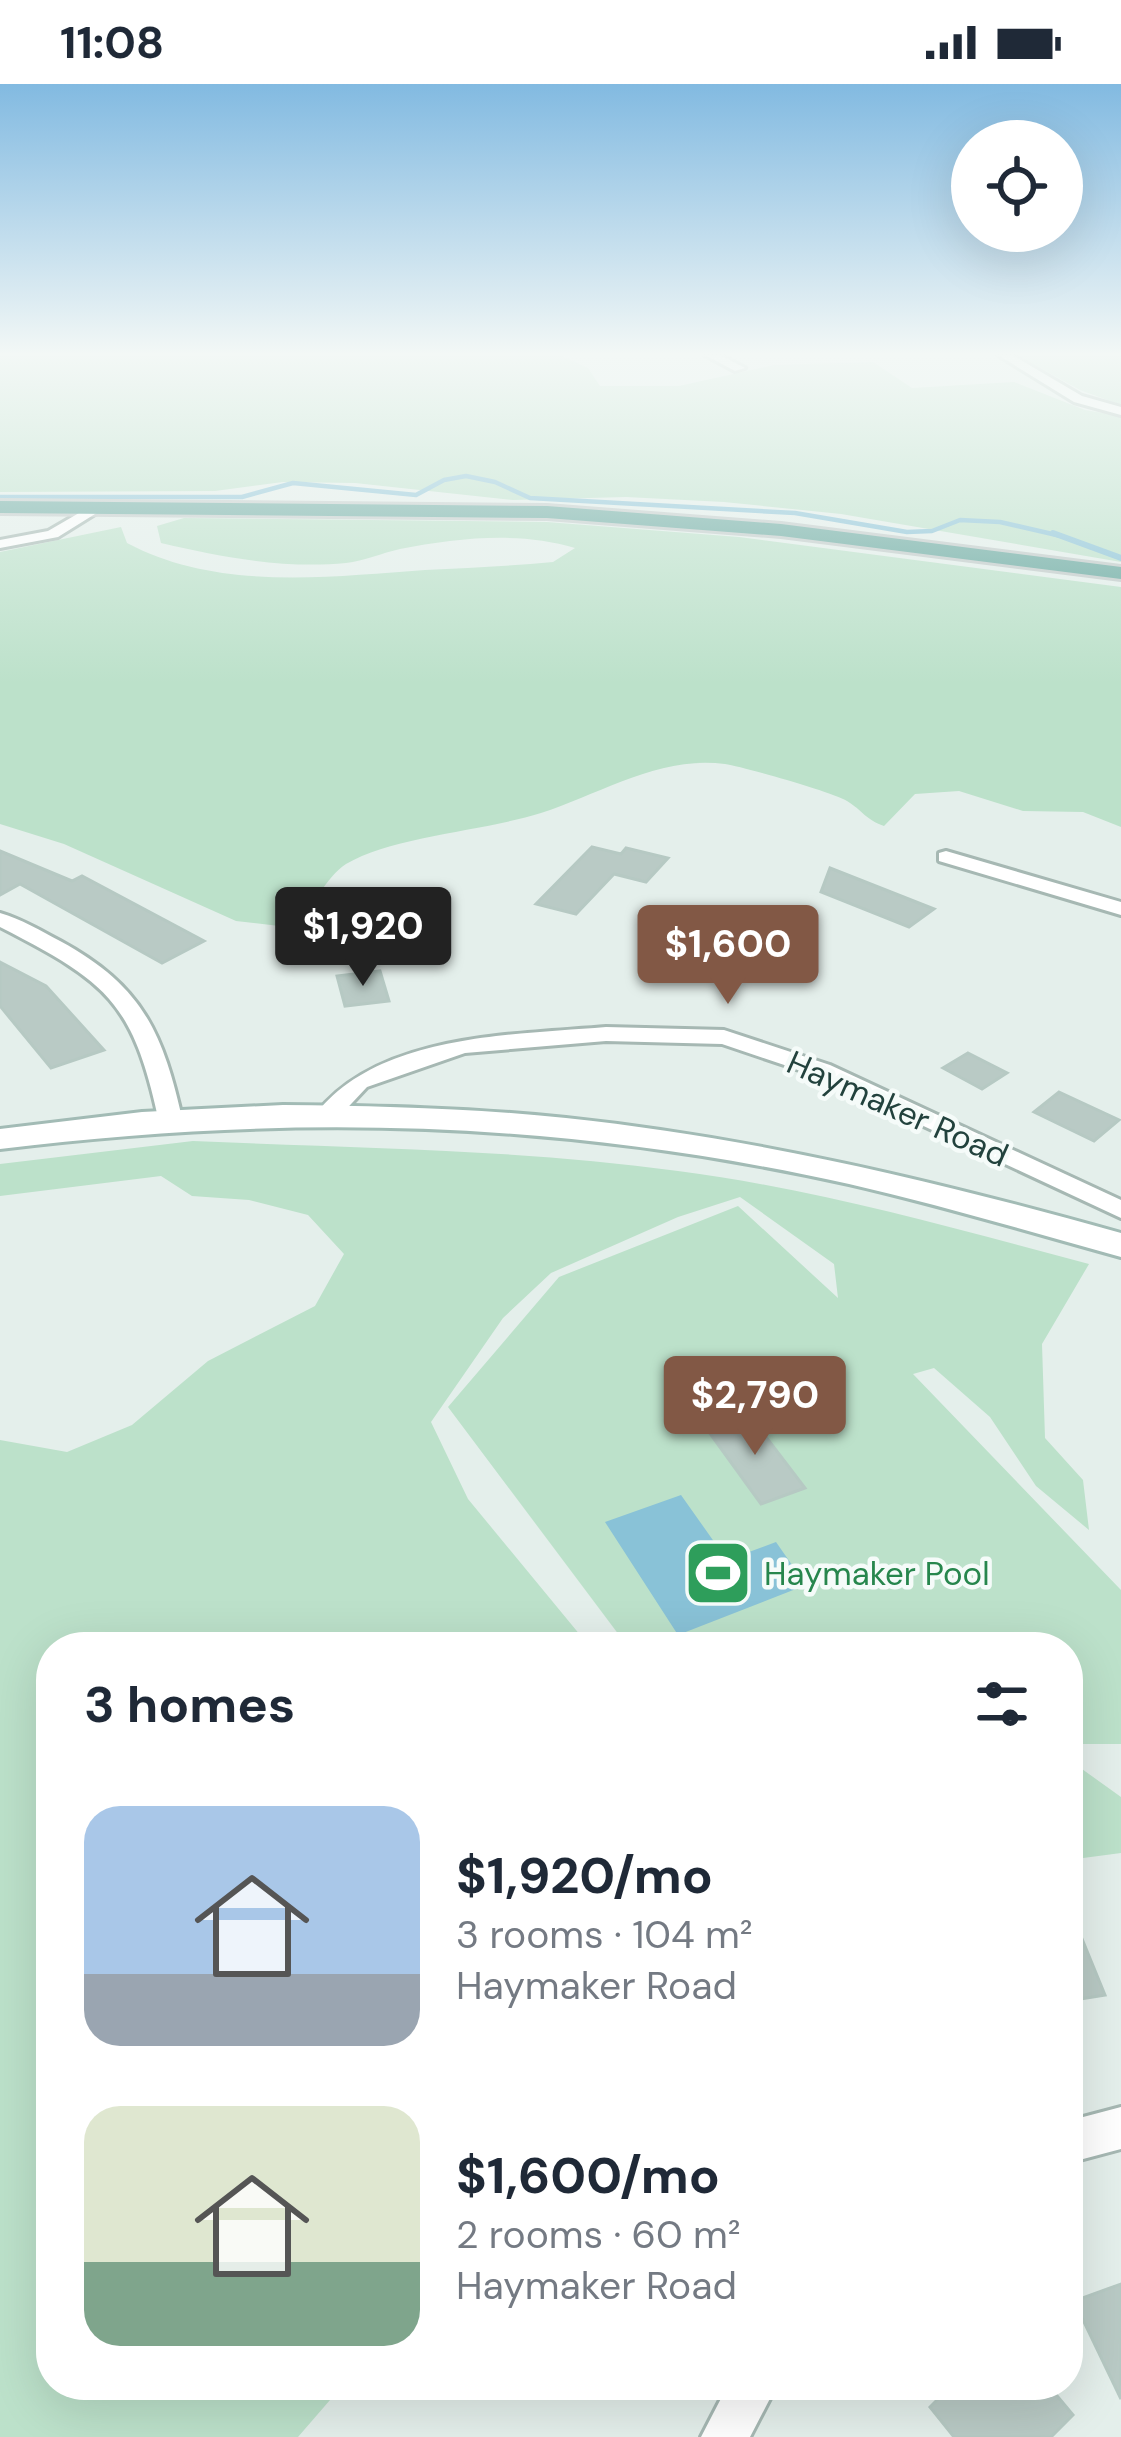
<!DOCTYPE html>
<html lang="en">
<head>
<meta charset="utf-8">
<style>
  :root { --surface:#fff; --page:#f6f6f7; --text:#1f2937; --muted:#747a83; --accent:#825845 }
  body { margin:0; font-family:"DM Sans",sans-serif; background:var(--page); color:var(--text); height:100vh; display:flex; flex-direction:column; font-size:45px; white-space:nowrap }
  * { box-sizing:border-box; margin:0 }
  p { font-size:39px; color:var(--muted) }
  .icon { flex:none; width:66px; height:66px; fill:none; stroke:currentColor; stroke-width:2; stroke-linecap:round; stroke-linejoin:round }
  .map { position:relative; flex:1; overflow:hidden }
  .drawer { position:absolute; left:36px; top:1548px; width:1047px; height:768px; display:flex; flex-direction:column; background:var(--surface); border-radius:48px; box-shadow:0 12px 48px #0002 }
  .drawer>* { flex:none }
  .tools { position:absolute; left:951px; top:36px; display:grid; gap:24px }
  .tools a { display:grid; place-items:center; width:132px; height:132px; border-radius:50%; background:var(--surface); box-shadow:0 12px 48px #0002; font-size:60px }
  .price { position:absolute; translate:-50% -102px; padding:0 27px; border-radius:12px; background:var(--accent); color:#fff; font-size:39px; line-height:78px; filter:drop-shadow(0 3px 6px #0008) }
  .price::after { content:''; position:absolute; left:50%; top:72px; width:36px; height:27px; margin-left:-18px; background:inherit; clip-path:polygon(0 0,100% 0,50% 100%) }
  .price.active { background:#222; color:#fff }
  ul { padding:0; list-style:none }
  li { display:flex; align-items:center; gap:36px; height:300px; padding:0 48px }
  li span { display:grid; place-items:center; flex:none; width:336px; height:240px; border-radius:36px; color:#555 }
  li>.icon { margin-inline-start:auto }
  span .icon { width:144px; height:144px; fill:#fffc; stroke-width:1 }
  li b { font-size:51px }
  h2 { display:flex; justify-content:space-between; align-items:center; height:144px; padding:0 48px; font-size:51px }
  .status { display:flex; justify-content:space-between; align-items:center; height:84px; padding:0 60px; background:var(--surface); direction:ltr }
  .status svg { height:33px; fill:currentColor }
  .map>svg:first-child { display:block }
</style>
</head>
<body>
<div class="status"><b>11:08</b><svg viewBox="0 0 49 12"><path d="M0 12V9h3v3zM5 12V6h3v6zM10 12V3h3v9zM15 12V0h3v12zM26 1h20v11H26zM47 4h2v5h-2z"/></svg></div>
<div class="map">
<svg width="1121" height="2353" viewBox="0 0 1121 2353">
  <rect width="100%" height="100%" fill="#e4efeb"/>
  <!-- green -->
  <path fill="#bce1ca" d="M 0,271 L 560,271 L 588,284 L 600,302 L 679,302 L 774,281 L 873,278 L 912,304 L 1014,298 L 1085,326 L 1121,332 L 1121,478 L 841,430 L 724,418 L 626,413 L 513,416 L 355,399 L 283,398 L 215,407 L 0,408 Z
    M 1017,271 L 1121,271 L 1121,321 L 1080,306 Z
    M 184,434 L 547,438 L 739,453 L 1121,503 L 1121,743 L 1083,728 L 1023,727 L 959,707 L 915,710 L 884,742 C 866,736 862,726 847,717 C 833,708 744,683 725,680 C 660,671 600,710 541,729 C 485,747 393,752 346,780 C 327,792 310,826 296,844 L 236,837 L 64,760 L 0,740 L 0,468 L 121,443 L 127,459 C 217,507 327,493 425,486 C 468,484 510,482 553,478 L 575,464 C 520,447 457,454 400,465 C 382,469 364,477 346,479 C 284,485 221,473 161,459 L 157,442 Z
    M 193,1057 C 355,1064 516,1065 678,1087 C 817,1105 953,1144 1089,1180 L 1042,1260 L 1045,1354 L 1083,1396 L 1089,1446 L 1036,1402 L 990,1333 L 934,1284 L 913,1290 L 1121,1506 L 1121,1660 L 1068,1660 L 1068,1563 L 628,1563 L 448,1323 L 559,1193 L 738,1122 L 838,1214 L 834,1180 L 740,1113 L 678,1133 L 551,1189 L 503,1234 L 431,1338 L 468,1415 L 590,1563 L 51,1563 L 51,2301 L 343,2301 L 298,2353 L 0,2353 L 0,1356 L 67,1368 L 132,1341 L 208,1277 L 315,1222 L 344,1170 L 308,1131 L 249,1116 L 192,1112 L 161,1092 L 0,1112 L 0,1080 Z
    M 1068,1675 L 1121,1713 L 1121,1769 L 1068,1776 Z"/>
  <!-- water -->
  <path fill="#89c2d7" d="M 681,1411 L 727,1476 L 776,1458 L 806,1501 L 678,1551 L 605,1438 Z"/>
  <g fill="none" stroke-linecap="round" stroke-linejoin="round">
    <!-- stream-far1 -->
    <path stroke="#89c2d7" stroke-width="4.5" d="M 0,413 L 242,413 L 293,399 L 416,411 L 444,396 L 466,392 L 495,398 L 530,414 L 795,429 L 907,448 L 932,447 L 960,436 L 1000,438 L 1061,452"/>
    <!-- stream -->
    <path stroke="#89c2d7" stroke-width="6" d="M 1053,449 L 1121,474"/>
  </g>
  <!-- building -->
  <path fill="#b9cac5" stroke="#b6c9c3" stroke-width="3" d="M 592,763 L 621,770 L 626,764 L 668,774 L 646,798 L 614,790 L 576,830 L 536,820 Z
    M 0,767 L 72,797 L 82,792 L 204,857 L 162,879 L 20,800 L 0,811 Z
    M 830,784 L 934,825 L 909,843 L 821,808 Z
    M 0,878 L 46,902 L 104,966 L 51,984 L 0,922 Z
    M 380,887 L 389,917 L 345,922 L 337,892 Z
    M 968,969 L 1007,989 L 982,1005 L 943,984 Z
    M 1059,1008 L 1119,1036 L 1094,1057 L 1034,1028 Z
    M 747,1328 L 805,1404 L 761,1420 L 706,1344 Z
    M 1069,1823 L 1105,1911 L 1068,1917 Z
    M 1121,2200 L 1121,2315 L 1074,2217 Z
    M 952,2301 L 1048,2301 L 1073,2331 L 1051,2353 L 954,2353 L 930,2323 Z"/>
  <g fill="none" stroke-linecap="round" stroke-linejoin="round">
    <!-- minor casing -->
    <g stroke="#a6b8b3" stroke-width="6">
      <path id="minor" d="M 705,271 L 720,271 L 745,284 L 735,287 Z
        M 998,271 L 1012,271 L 1082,312 L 1121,323 L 1121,331 L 1074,318 Z
        M 98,418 L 105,422 L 103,425 L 58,453 L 0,464 L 0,456 L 48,447 Z
        M 946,767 L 1121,818 L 1121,831 L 939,777 L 939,769 Z
        M 0,829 C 21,835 41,847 60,857 C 143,902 163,949 183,1038 L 180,1043 L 171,1045 L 159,1038 C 133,917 107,898 0,843 Z
        M 606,943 L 724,946 L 830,981 L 1121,1116 L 1121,1134 L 814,991 L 722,960 L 606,957 L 465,969 L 367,1003 L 337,1035 L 319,1035 L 316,1030 C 378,950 512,951 606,943 Z
        M 1121,2023 L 1121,2065 L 1068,2079 L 1068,2037 Z
        M 728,2301 L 777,2301 L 750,2353 L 701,2353 Z"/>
    </g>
    <!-- secondary casing -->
    <g stroke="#a2bbb5" stroke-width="6">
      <path id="secondary" d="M 283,1021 C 378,1022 472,1024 566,1034 C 755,1054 939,1098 1121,1149 L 1121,1173 C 1030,1148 941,1121 849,1100 C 560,1036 292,1029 0,1065 L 0,1045 L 142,1028 Z"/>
    </g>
    <!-- primary casing -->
    <g stroke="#c1cac9" stroke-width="6">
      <path id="primary" d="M 0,417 L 547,422 L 781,440 L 1121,483 L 1121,495 L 781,452 L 547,434 L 0,429 Z"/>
    </g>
    <!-- minor -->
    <use href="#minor" fill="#fff" fill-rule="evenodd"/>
    <!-- secondary -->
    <use href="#secondary" fill="#fff" fill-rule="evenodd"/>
    <!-- primary -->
    <use href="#primary" fill="#66a79e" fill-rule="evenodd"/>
  </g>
  <!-- sky -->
  <linearGradient id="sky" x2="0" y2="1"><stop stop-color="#82bae1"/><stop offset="0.45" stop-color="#f3f8f6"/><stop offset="1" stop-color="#f3f8f6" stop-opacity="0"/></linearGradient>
  <rect width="1121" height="600" fill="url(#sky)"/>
  <!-- icons -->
  <defs>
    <g id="stadium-square" transform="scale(3.45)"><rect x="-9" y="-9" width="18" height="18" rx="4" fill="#2e9e5b" stroke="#f5fbf9"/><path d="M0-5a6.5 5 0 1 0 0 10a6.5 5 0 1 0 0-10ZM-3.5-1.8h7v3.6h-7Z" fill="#fff"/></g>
  </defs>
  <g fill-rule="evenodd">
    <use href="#stadium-square" x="718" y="1489"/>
  </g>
  <g text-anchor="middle" stroke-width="9" stroke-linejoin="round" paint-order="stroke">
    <!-- street labels -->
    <g font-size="33" fill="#22423d" stroke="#f5fbf9">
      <text transform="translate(898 1024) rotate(24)" y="12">Haymaker Road</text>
    </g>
    <!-- leisure labels -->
    <g font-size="33" fill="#27864d" stroke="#f5fbf9" text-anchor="start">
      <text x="764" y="1501">Haymaker Pool</text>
    </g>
  </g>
</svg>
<div class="tools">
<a><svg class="icon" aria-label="locate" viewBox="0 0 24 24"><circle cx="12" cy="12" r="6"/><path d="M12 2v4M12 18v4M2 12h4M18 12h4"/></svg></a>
</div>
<b class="price active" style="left:363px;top:905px">$1,920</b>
<b class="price" style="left:728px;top:923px">$1,600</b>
<b class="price" style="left:755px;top:1374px">$2,790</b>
<section class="drawer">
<h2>3 homes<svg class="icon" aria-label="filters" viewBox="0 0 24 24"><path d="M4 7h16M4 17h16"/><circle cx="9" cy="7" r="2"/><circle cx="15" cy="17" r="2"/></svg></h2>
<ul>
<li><span style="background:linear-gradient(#a9c7e8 70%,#9aa5b1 0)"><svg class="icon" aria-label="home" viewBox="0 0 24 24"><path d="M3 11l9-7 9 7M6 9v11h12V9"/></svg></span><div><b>$1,920/mo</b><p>3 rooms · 104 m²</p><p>Haymaker Road</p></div></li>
<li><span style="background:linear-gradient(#dfe7d0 65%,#7fa58c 0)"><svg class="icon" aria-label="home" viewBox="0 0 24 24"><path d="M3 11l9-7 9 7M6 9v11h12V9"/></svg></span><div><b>$1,600/mo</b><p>2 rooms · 60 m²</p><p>Haymaker Road</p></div></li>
</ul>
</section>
</div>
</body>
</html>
